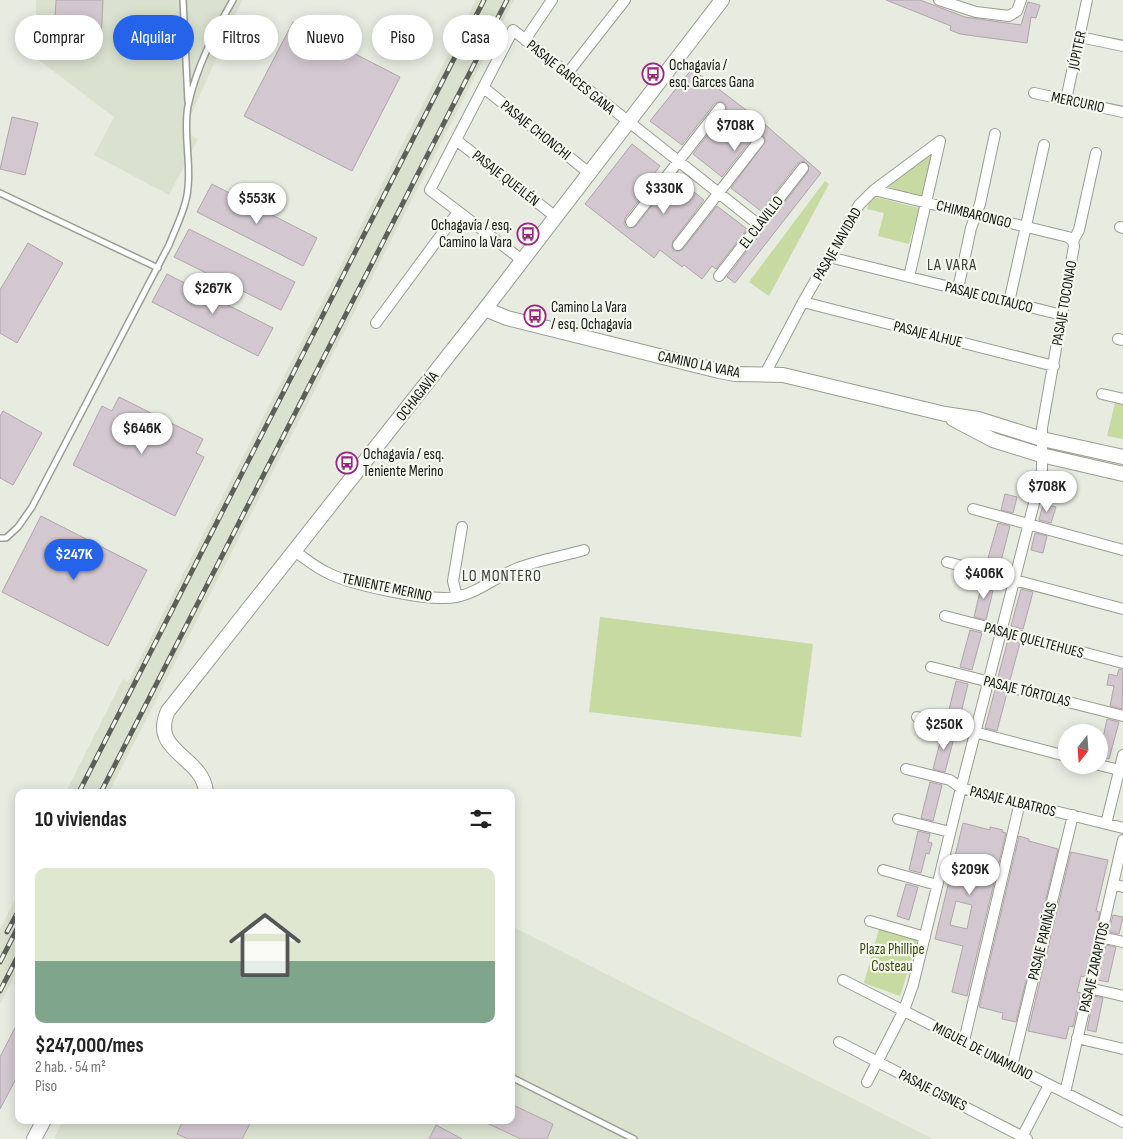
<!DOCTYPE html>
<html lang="es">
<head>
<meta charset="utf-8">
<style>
  :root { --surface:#fff; --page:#f6f6f6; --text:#222; --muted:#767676; --accent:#2563eb }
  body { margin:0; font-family:"Sofia Sans Condensed",sans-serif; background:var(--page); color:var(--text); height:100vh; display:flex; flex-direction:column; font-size:19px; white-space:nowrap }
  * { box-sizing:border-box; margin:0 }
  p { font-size:16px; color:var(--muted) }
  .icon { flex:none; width:28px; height:28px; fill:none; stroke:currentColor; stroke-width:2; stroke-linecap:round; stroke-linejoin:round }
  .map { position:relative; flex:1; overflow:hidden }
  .sheet { position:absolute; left:15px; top:789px; width:500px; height:335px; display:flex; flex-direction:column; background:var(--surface); border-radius:10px; box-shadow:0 2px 12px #0003 }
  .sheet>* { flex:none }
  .banner { position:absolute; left:15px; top:15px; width:500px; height:45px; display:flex; gap:10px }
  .needle { width:32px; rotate:197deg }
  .controls { position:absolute; left:1058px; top:724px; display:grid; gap:10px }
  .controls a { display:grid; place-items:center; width:50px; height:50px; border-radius:50%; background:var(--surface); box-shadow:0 2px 12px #0003; font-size:25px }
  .price { position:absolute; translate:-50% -42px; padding:0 11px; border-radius:18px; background:#fff; color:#222; font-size:16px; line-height:32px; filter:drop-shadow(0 1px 2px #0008) }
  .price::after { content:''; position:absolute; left:50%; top:30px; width:15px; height:11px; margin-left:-8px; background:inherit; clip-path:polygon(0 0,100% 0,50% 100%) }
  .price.selected { background:var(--accent); color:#fff }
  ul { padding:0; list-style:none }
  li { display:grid; align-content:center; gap:10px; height:265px; padding:0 20px }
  li span { display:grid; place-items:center; height:155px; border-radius:10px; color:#555 }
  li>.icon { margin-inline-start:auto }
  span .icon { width:90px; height:90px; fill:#fffc; stroke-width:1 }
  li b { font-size:21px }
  h2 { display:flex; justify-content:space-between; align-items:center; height:60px; padding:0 20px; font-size:21px }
  .pill { padding:0 18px; border-radius:22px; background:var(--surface); box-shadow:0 2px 12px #0003; font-size:18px; line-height:45px }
  .pill.selected { background:var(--accent); color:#fff }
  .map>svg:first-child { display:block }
</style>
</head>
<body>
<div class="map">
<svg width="1123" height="1139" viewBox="0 0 1123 1139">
  <rect width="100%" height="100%" fill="#e7ebe0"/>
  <!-- built -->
  <path fill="#dae1cf" d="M 36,0 L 242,0 L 184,131 L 198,139 L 169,195 L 94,155 L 114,117 L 36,58 Z
    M 476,0 L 514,0 L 109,792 L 66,792 L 123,679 L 128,682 Z
    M 19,892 L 19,968 L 0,1004 L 0,929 Z
    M 511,926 L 933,1139 L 54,1139 L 63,1120 L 511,1120 Z"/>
  <!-- green -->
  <path fill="#c6daa1" d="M 933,152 L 922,196 L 886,187 Z
    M 825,181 L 829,184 L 769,296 L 749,282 Z
    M 871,196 L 919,208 L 909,244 L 878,236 L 884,213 L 867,209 Z
    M 1115,403 L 1123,405 L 1123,439 L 1107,436 Z
    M 600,617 L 813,644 L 801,737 L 589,712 Z
    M 879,929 L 918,940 L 900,996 L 864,983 Z"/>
  <!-- building -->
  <path fill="#d3c8cf" stroke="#afa4ab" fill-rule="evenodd" d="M 56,0 L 103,0 L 101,41 L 54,39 Z
    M 886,0 L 920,0 L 965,17 L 1021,25 L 1028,2 L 1040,5 L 1036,18 L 1031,17 L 1027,43 L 960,34 L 950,30 L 951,26 Z
    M 293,22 L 400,77 L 352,171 L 244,116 Z
    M 692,69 L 762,122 L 821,173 L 735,283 L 727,277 L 808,172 L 809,166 L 804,161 L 798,163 L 761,211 L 731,188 L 766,141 L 763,135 L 759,134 L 754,136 L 722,177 L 693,154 L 725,112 L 727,108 L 725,103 L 720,101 L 715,103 L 682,145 L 650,121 Z
    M 12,117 L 38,123 L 25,175 L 0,169 Z
    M 632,144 L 660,166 L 649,181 L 652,184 L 625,218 L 624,224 L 627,228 L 633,228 L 636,226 L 675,177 L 704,200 L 673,241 L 672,247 L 674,251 L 680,251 L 683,249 L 717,206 L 747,229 L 716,269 L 712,266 L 702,279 L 684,265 L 682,267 L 660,250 L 654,258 L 585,204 Z
    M 212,184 L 317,238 L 303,266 L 197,212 Z
    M 189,229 L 295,282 L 281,310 L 174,257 Z
    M 28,243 L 63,263 L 17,343 L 0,333 L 0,290 Z
    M 167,274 L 273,328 L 258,356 L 152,302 Z
    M 119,397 L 203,439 L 196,453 L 204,457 L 175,516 L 73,465 L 102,406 L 112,411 Z
    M 3,411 L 42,433 L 13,485 L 0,478 L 0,416 Z
    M 1005,494 L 1017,497 L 1013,513 L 1001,510 Z
    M 1043,504 L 1056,507 L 1051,523 L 1039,520 Z
    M 41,516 L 147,570 L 108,646 L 2,592 Z
    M 998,523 L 1010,526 L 1001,561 L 988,558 Z
    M 1035,533 L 1047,536 L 1043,553 L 1031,550 Z
    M 983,579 L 995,582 L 986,620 L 974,617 Z
    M 1021,589 L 1033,592 L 1023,629 L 1011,626 Z
    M 970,630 L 982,633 L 972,670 L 960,667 Z
    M 1008,640 L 1020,643 L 1010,680 L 998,677 Z
    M 1119,669 L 1123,670 L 1122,709 L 1110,706 L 1114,686 L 1107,685 L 1109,674 L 1117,676 Z
    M 956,681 L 968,684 L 959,721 L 947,718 Z
    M 995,690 L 1007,693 L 997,731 L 985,728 Z
    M 1107,719 L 1119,722 L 1109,759 L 1099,757 Z
    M 943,731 L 955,734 L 945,772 L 933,769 Z
    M 930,782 L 942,785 L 933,821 L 921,818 Z
    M 963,823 L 990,830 L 990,827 L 1003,830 L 1002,832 L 1006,833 L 967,996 L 952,992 L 963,946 L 935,939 ZM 956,901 L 972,905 L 967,929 L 950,925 Z
    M 918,831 L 930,834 L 928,842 L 932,843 L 929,854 L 926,853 L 921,873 L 909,870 Z
    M 1019,836 L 1029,839 L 1029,841 L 1058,849 L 1016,1022 L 1002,1019 L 1003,1013 L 979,1007 Z
    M 1071,852 L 1108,860 L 1096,911 L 1100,912 L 1085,977 L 1081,976 L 1077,992 L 1081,993 L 1073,1027 L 1069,1026 L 1066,1039 L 1028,1031 Z
    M 906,884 L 918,887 L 909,920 L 897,916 Z
    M 1113,915 L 1123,917 L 1119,934 L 1109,932 Z
    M 1106,945 L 1116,947 L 1108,982 L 1098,980 Z
    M 1094,996 L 1103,998 L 1096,1032 L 1087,1030 Z
    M 19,1020 L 19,1073 L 0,1109 L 0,1057 Z
    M 511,1104 L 553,1124 L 547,1139 L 521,1139 L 480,1120 L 511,1120 Z
    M 183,1120 L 252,1120 L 242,1139 L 188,1139 L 177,1134 Z
    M 436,1125 L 462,1139 L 429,1139 Z"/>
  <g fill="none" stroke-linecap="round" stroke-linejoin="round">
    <!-- lane casing -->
    <g stroke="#999d92" stroke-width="8">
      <path id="lane" d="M 183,0 L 188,102
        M 0,193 L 158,268
        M 0,538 L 6,538 L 18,527 L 32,507 L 169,245 C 176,227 187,206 188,187 C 191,160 183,133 188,106 C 196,68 214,33 233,0
        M 511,1077 L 634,1139"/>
    </g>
    <!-- street casing -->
    <g stroke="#999d92" stroke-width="12">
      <path id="street" d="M 939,0 L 976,12 L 1009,16 L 1017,11 L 1021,0
        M 1080,37 L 1123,46
        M 525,40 L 552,0
        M 567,74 L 625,0
        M 484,88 L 589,173
        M 1034,93 L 1123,112
        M 1066,100 L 1087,0
        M 456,140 L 556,217
        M 874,190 L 1068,237 L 1073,241
        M 631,222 L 720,108
        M 1120,227 L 1123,228
        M 678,245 L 759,141
        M 829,257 L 1062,315
        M 522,260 L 430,190 L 513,30 L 759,225
        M 719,276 L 803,168
        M 909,277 L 940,141
        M 958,289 L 971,228 L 980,204 L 995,134
        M 803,302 L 1054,366
        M 1009,302 L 1044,145
        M 376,323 L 458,212
        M 1118,339 L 1123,340
        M 765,374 L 803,302 L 859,205 L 874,190 L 940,141
        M 1102,394 L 1123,399
        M 973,509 L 1123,550
        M 294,551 C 305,558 315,567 326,572 C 350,585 430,602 456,597 C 478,593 497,576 518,568 C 539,560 563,556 584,550
        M 947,562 L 1123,609
        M 457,597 L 453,581 L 462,527
        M 945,616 L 1123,663
        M 931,667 L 1123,716
        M 917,717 L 1066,756
        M 1099,765 L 1119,770
        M 906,769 L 950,780 L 961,788 L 1123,828
        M 898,819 L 950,832
        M 1106,824 L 1123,755
        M 883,870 L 937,885
        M 1113,884 L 1123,887
        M 870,921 L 925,937
        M 1101,937 L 1123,942
        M 843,980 L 1123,1122
        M 1089,988 L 1123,996
        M 1077,1038 L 1123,1049
        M 964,1041 L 1020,802
        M 839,1042 L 1027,1139
        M 1012,1066 L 1073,815
        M 867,1082 L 904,1010 L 913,985 L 961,788 L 1042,472 L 1042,428 L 1074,246 L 1073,241 L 1079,230 L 1096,153
        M 1065,1093 L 1123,840
        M 1022,1137 L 1049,1085"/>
    </g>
    <!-- secondary casing -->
    <g stroke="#999d92" stroke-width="16">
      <path id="secondary" d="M 485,309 L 507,318 L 719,371 L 735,374 L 783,375 L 945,414 L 978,419 L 1042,439 L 1123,457
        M 953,419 L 993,440 L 1041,455 L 1123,474
        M 206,792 C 203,756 149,752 168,711 L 485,309 L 722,0
        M 34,1139 L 44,1120"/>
    </g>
    <!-- lane -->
    <use href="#lane" stroke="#fff" stroke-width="5"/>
    <!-- street -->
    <use href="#street" stroke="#fff" stroke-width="10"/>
    <!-- secondary -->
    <use href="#secondary" stroke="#fff" stroke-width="14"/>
    <!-- rail casing -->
    <g stroke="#5d5f59" stroke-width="5">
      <path id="rail" d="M 79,792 L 484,0
        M 101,792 L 507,0
        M 7,932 L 19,910
        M 0,962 L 19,925
        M 0,991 L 19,954"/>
    </g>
    <!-- rail -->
    <use href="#rail" stroke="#f4f8ed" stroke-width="3" stroke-dasharray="9" stroke-linecap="butt"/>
  </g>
  <!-- icons -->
  <defs>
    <g id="bus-ring" transform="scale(1.125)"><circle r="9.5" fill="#f4f8ed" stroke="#992581" stroke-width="1.5"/><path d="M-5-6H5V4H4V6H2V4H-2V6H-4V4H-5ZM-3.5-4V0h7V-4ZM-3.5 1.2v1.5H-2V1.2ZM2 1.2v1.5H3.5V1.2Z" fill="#992581"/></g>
  </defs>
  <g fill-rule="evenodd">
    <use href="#bus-ring" x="653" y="74"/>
    <use href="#bus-ring" x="528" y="234"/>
    <use href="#bus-ring" x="535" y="316"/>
    <use href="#bus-ring" x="347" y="463"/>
  </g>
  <g text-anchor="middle" stroke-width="4.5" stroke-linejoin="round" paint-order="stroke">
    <!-- street labels -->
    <g font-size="15" fill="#121310" stroke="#f4f8ed">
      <text transform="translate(1077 50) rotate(-78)" y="5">JÚPITER</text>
      <text transform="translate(571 77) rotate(39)" y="5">PASAJE GARCES GANA</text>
      <text transform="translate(1078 102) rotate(12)" y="5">MERCURIO</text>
      <text transform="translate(536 130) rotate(39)" y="5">PASAJE CHONCHI</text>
      <text transform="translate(506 178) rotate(38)" y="5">PASAJE QUEILÉN</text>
      <text transform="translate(974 214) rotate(14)" y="5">CHIMBARONGO</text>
      <text transform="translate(761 222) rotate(-52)" y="5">EL CLAVILLO</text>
      <text transform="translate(837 244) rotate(-60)" y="5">PASAJE NAVIDAD</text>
      <text transform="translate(989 297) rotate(14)" y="5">PASAJE COLTAUCO</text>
      <text transform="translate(1064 303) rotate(-80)" y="5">PASAJE TOCONAO</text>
      <text transform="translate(928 334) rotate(14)" y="5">PASAJE ALHUE</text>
      <text transform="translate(699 364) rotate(12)" y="5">CAMINO LA VARA</text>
      <text transform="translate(417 396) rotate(-52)" y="5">OCHAGAVÍA</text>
      <text transform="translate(387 587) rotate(12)" y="5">TENIENTE MERINO</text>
      <text transform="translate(1034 640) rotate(15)" y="5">PASAJE QUELTEHUES</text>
      <text transform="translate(1027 691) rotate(14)" y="5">PASAJE TÓRTOLAS</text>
      <text transform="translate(1013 801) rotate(14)" y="5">PASAJE ALBATROS</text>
      <text transform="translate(1042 941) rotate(-76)" y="5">PASAJE PARIÑAS</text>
      <text transform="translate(1094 967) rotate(-77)" y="5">PASAJE ZARAPITOS</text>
      <text transform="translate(983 1051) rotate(27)" y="5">MIGUEL DE UNAMUNO</text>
      <text transform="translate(933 1090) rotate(27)" y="5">PASAJE CISNES</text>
    </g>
    <!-- poi labels -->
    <g font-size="15" fill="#121310" stroke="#f4f8ed" text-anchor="start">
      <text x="669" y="70">Ochagavía /<tspan x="669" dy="17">esq. Garces Gana</tspan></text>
      <text x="512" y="230" text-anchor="end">Ochagavía / esq.<tspan x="512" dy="17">Camino la Vara</tspan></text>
      <text x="551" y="312">Camino La Vara<tspan x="551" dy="17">/ esq. Ochagavía</tspan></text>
      <text x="363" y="459">Ochagavía / esq.<tspan x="363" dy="17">Teniente Merino</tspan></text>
    </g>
    <!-- park labels -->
    <g font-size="15" fill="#37470d" stroke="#f4f8ed">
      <text x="892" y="954">Plaza Phillipe<tspan x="892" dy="17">Costeau</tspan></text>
    </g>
    <!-- neighbourhood labels -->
    <g font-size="16" letter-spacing="1" fill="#3a3d34" stroke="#f4f8ed">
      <text x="952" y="270">LA VARA</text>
      <text x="502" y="581">LO MONTERO</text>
    </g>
  </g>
</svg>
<div class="controls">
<a><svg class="needle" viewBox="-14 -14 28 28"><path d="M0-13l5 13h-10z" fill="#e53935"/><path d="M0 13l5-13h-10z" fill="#767676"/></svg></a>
</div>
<b class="price" style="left:735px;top:152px">$708K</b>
<b class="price" style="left:664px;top:215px">$330K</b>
<b class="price" style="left:257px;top:225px">$553K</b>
<b class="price" style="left:213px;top:315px">$267K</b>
<b class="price" style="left:142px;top:455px">$646K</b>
<b class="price" style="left:1047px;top:513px">$708K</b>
<b class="price selected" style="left:74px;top:581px">$247K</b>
<b class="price" style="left:984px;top:600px">$406K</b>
<b class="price" style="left:944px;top:751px">$250K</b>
<b class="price" style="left:970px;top:896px">$209K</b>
<div class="banner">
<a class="pill">Comprar</a>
<a class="pill selected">Alquilar</a>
<a class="pill">Filtros</a>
<a class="pill">Nuevo</a>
<a class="pill">Piso</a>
<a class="pill">Casa</a>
</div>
<section class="sheet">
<h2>10 viviendas<svg class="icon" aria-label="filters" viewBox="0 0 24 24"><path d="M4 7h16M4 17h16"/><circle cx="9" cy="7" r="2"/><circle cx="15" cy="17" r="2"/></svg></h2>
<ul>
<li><span style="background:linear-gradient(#dfe7d0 60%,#7fa58c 0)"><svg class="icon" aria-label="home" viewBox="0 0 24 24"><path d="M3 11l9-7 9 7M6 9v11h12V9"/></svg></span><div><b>$247,000/mes</b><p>2 hab. · 54 m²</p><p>Piso</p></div></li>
</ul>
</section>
</div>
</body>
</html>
